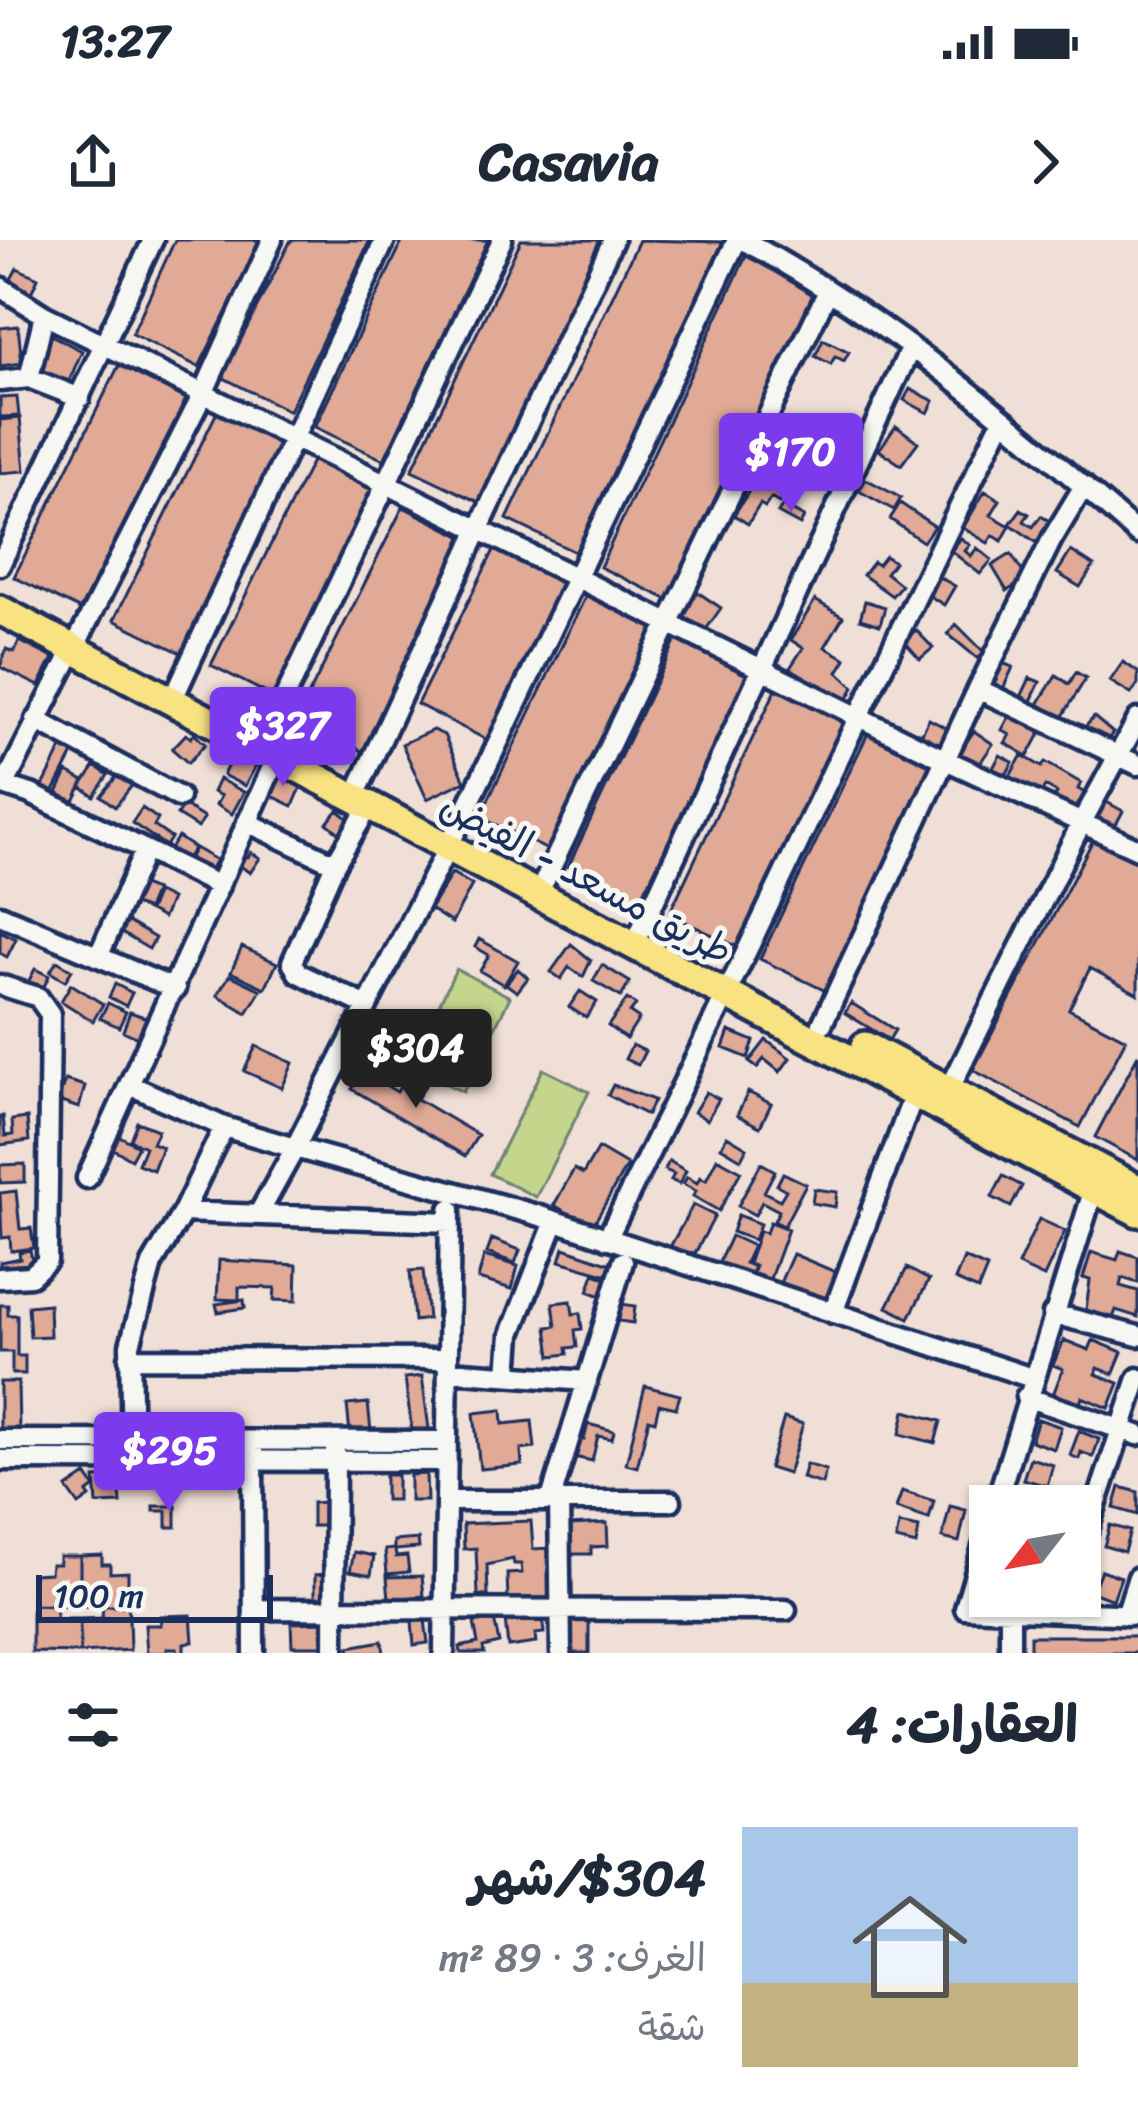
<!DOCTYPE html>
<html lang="ar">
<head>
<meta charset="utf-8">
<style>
  :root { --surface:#fff; --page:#f6f6f7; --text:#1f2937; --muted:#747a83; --line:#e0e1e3; --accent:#7c3aed }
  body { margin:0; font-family:Sriracha,"Playpen Sans Arabic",sans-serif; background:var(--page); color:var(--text); direction:rtl; height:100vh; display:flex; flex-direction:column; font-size:45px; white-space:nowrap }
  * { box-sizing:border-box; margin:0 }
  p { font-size:39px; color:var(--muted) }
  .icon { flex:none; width:66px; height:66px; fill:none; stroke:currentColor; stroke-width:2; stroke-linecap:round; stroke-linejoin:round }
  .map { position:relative; height:1413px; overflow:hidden; direction:ltr }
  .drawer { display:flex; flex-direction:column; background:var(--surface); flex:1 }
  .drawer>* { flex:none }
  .needle { width:78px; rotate:239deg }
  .fabs { position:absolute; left:969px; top:1245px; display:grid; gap:24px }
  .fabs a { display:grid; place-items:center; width:132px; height:132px; border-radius:0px; background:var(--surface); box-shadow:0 3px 9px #0004; font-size:60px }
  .scale { position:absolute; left:36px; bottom:30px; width:237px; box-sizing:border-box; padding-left:12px; border:6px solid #1b2f5e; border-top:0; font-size:33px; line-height:42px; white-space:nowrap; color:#1b2f5e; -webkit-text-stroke:9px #f6f6f2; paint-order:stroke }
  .price { position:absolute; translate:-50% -102px; padding:0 27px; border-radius:12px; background:var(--accent); color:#fff; font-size:39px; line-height:78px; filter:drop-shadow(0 3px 6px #0008) }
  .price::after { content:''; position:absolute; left:50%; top:72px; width:36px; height:27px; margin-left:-18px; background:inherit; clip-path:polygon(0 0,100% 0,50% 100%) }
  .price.on { background:#222; color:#fff }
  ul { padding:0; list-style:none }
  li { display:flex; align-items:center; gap:36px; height:300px; padding:0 60px }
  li+li { border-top:3px solid var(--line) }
  li span { display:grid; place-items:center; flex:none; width:336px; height:240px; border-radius:0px; color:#555 }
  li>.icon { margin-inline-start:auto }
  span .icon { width:144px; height:144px; fill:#fffc; stroke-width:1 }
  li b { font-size:51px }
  h2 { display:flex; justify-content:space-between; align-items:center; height:144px; padding:0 60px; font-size:51px }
  .status { display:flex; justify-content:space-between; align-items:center; height:84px; padding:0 60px; background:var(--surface); direction:ltr }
  .status svg { height:33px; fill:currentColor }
  header { display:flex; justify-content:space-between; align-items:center; height:156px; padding:0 60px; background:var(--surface); font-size:54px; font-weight:700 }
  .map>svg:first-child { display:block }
</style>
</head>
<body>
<div class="status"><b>13:27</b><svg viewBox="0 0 49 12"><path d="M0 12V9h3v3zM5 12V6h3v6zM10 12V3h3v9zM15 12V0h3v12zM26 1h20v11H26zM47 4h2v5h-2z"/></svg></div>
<header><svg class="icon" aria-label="forward" viewBox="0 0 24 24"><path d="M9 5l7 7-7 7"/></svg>Casavia<svg class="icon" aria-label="share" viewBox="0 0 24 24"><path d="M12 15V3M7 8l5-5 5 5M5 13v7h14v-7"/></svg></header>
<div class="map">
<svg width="1138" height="1413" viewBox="0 0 1138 1413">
  <rect width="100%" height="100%" fill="#efdfd6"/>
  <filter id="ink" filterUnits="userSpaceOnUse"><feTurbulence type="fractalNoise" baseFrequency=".00833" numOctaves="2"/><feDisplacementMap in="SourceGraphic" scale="24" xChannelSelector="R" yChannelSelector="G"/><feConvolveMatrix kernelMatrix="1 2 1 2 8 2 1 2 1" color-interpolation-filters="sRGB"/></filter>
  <g filter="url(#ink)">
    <!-- green -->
    <path fill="#c3d68b" stroke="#6f8274" stroke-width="3" d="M 456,729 L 510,757 L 463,852 L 410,826 Z
      M 543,829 L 589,852 L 536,957 L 490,934 Z"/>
    <!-- building -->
    <path fill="#e0aa96" stroke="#1b2f5e" stroke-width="3" d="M 175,0 L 262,0 L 199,127 L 132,94 Z
      M 291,0 L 370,0 L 289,171 L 222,137 Z
      M 403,0 L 488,0 L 384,220 L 315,187 Z
      M 521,0 L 606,0 L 481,263 L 412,230 Z
      M 639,0 L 723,2 L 577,313 L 507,279 Z
      M 746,16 L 815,50 L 669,360 L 600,327 Z
      M 17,28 L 38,38 L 31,53 L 9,43 Z
      M 18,86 L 22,123 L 0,126 L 0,88 Z
      M 49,94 L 82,111 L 66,148 L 31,130 Z
      M 823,99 L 849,112 L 844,121 L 835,116 L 831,124 L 815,116 Z
      M 119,125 L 186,159 L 81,370 L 14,337 Z
      M 910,149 L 934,161 L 928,173 L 904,160 Z
      M 17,157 L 19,176 L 0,177 L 0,158 Z
      M 219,168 L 286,202 L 181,413 L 114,380 Z
      M 20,178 L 25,231 L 0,233 L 0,180 Z
      M 896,186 L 918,202 L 901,225 L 879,210 Z
      M 805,198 L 836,216 L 832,225 L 805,213 L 801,221 L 784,213 L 790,200 L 801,205 Z
      M 316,213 L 383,247 L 278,459 L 211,425 Z
      M 777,230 L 794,239 L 789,250 L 771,241 Z
      M 866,239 L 901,258 L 894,270 L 859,251 Z
      M 756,240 L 783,257 L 779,263 L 771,258 L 765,267 L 760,264 L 748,284 L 734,275 Z
      M 985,251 L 1000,260 L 991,275 L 1010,286 L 1002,301 L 993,295 L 988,303 L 963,288 Z
      M 900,263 L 934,286 L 923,302 L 890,279 Z
      M 783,265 L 804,277 L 800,285 L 778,273 Z
      M 403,267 L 469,300 L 364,512 L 297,478 Z
      M 1021,269 L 1029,274 L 1024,281 L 1033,287 L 1041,276 L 1051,282 L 1037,303 L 1010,284 Z
      M 961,298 L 970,305 L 965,311 L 971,316 L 977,308 L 992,320 L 980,334 L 951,311 Z
      M 496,306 L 568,342 L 489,501 L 417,464 Z
      M 1071,311 L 1094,326 L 1080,347 L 1057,333 Z
      M 1011,314 L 1027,339 L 1007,351 L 992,326 Z
      M 885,316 L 894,322 L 886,333 L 901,345 L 892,356 L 863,335 L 873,322 L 878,325 Z
      M 939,337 L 955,346 L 944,365 L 928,355 Z
      M 588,351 L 660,385 L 552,612 L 480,577 Z
      M 696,351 L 721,368 L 705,391 L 681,375 Z
      M 815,360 L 843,377 L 825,407 L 846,419 L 838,432 L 854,447 L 846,462 L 790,428 L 803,408 L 791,400 Z
      M 865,361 L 885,367 L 880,385 L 860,379 Z
      M 956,384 L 984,412 L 978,419 L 948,394 Z
      M 916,390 L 933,408 L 920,419 L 904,401 Z
      M 676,400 L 748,435 L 640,661 L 568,627 Z
      M 19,401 L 53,418 L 39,446 L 0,427 L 6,409 L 14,412 Z
      M 1123,422 L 1138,432 L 1138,444 L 1131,454 L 1110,441 Z
      M 1002,423 L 1013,427 L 1002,451 L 992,446 Z
      M 1076,432 L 1086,438 L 1060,481 L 1037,466 L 1056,435 L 1069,444 Z
      M 1030,438 L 1040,442 L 1030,463 L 1020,459 Z
      M 777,447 L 848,482 L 740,708 L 669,674 Z
      M 1010,475 L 1041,492 L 1028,516 L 1005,503 L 1010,495 L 1002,490 Z
      M 1094,477 L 1113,493 L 1104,504 L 1085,487 Z
      M 929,479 L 950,490 L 942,507 L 920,497 Z
      M 433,490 L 444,495 L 465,541 L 427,559 L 402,504 Z
      M 974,491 L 993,504 L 978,526 L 959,513 Z
      M 868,493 L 939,527 L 832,754 L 760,719 Z
      M 186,494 L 191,498 L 194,494 L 205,504 L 188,523 L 172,509 Z
      M 62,508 L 73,514 L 50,559 L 39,554 Z
      M 235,511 L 257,523 L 245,546 L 223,535 Z
      M 1000,515 L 1013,522 L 1005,537 L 992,530 Z
      M 1022,515 L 1042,527 L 1045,522 L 1081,543 L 1078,549 L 1085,553 L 1075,571 L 1054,558 L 1057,553 L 1045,546 L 1041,554 L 1010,536 Z
      M 95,526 L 108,535 L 94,556 L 81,547 Z
      M 67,532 L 84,541 L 71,567 L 54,559 Z
      M 120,532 L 134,543 L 115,567 L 101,556 Z
      M 274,532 L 302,545 L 293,566 L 264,552 Z
      M 219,539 L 244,552 L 232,574 L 216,565 L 221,556 L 213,552 Z
      M 1101,559 L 1123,571 L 1113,590 L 1091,578 Z
      M 183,565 L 204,578 L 198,588 L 177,575 Z
      M 142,568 L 158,579 L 154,586 L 171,598 L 166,606 L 132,583 Z
      M 338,570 L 350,580 L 339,593 L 327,583 Z
      M 1095,596 L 1138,619 L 1138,754 L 1090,728 L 1069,769 L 1126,799 L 1080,887 L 973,830 Z
      M 178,597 L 194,608 L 182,627 L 165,616 Z
      M 195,608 L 216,620 L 206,636 L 186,624 Z
      M 241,612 L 248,617 L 251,612 L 260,618 L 250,633 L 235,622 Z
      M 452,633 L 472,645 L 452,683 L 430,669 Z
      M 140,644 L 155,650 L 147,670 L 132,664 Z
      M 157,652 L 171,659 L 163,678 L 149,671 Z
      M 126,681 L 155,698 L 149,709 L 120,692 Z
      M 0,691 L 16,699 L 7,717 L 0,713 Z
      M 479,699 L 518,721 L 504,745 L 480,731 L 489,715 L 475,707 Z
      M 571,704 L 591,720 L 583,737 L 569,727 L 561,739 L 551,732 Z
      M 242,707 L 277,723 L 265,748 L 231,732 Z
      M 57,721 L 72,730 L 65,741 L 50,732 Z
      M 602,725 L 630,742 L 621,757 L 593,741 Z
      M 35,729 L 49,736 L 40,755 L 25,748 Z
      M 518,729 L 528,738 L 517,752 L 506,744 Z
      M 230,735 L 261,750 L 247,773 L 217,755 Z
      M 71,744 L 103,764 L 93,781 L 61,761 Z
      M 115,744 L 132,753 L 126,766 L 109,757 Z
      M 580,751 L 597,762 L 586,778 L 569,767 Z
      M 627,759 L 636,765 L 630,773 L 639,779 L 626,799 L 608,786 Z
      M 108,763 L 126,772 L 119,787 L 100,778 Z
      M 851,763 L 895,790 L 889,800 L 845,773 Z
      M 130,772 L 147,778 L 139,798 L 123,791 Z
      M 729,791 L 754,801 L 748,818 L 723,808 Z
      M 766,800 L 790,818 L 780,832 L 764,819 L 757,828 L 749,822 Z
      M 632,805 L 645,811 L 638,825 L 625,819 Z
      M 256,806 L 293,823 L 282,848 L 244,831 Z
      M 1138,815 L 1138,920 L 1095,897 Z
      M 362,831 L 397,852 L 408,832 L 426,843 L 417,859 L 478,895 L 465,916 L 352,849 Z
      M 65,840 L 85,846 L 79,868 L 58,861 Z
      M 613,845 L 654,860 L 647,875 L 608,855 Z
      M 706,852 L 719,859 L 707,880 L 694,872 Z
      M 748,852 L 771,864 L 760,887 L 737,875 Z
      M 3,876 L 5,896 L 13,895 L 12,880 L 27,878 L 29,901 L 0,905 L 0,877 Z
      M 137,882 L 158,890 L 152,903 L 162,907 L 153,930 L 138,924 L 145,907 L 130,900 Z
      M 116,894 L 138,906 L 131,919 L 108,906 Z
      M 727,896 L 747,908 L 741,919 L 721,907 Z
      M 598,908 L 627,925 L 592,987 L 554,965 L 574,929 L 583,934 Z
      M 717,918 L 741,931 L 719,971 L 693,956 L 696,951 L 683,944 L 687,937 L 697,943 L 700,937 L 706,940 Z
      M 669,921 L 686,931 L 679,944 L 671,940 L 674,934 L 665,930 Z
      M 761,923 L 775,931 L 764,952 L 780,960 L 786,950 L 777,945 L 783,933 L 806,944 L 784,986 L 774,981 L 779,971 L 762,962 L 755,975 L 738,966 Z
      M 25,924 L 25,942 L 0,943 L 0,925 Z
      M 1003,936 L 1022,946 L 1011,967 L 992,957 Z
      M 814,949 L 837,952 L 835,967 L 812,963 Z
      M 16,951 L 20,989 L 31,988 L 34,1008 L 11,1011 L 10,997 L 2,998 L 0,953 Z
      M 693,965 L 715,976 L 692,1019 L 670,1007 Z
      M 738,975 L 760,984 L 754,1000 L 732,992 Z
      M 1039,979 L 1065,991 L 1044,1037 L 1018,1025 Z
      M 770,982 L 788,989 L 768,1044 L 751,1037 L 755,1026 L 748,1024 L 759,991 L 766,993 Z
      M 731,996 L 753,1006 L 745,1023 L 754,1027 L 748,1039 L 718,1024 Z
      M 492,999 L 520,1010 L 515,1023 L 487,1013 Z
      M 564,1008 L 614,1025 L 611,1036 L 560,1021 Z
      M 30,1010 L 34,1029 L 0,1036 L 0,1022 L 20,1018 L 19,1012 Z
      M 1120,1011 L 1138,1017 L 1138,1043 L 1122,1038 L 1120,1046 L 1138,1051 L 1138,1077 L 1116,1070 L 1113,1078 L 1086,1070 L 1090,1040 L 1083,1038 L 1091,1012 L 1117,1020 Z
      M 793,1014 L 838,1033 L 825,1065 L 779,1045 Z
      M 484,1016 L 518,1026 L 512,1049 L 478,1039 Z
      M 964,1018 L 987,1028 L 978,1050 L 955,1040 Z
      M 219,1020 L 297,1025 L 296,1061 L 274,1060 L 275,1048 L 239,1047 L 239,1060 L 217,1059 Z
      M 907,1028 L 929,1040 L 909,1078 L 887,1067 Z
      M 423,1030 L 428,1079 L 414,1081 L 410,1031 Z
      M 594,1034 L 610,1039 L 604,1057 L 588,1051 Z
      M 244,1060 L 245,1068 L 218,1072 L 216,1064 Z
      M 571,1061 L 573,1074 L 580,1073 L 582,1089 L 575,1090 L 577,1107 L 567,1108 L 568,1114 L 551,1116 L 547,1087 L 556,1086 L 553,1063 Z
      M 49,1064 L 50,1096 L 30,1097 L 28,1066 Z
      M 621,1064 L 635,1066 L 633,1083 L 619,1081 Z
      M 0,1065 L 8,1065 L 8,1075 L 17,1075 L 17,1116 L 25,1116 L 25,1134 L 12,1134 L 12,1112 L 0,1112 Z
      M 1064,1100 L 1089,1110 L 1093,1100 L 1122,1112 L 1113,1134 L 1098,1128 L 1096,1134 L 1119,1143 L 1109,1168 L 1082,1157 L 1079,1167 L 1052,1157 L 1063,1129 L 1053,1125 Z
      M 422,1136 L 429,1189 L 412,1191 L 405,1138 Z
      M 0,1142 L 18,1142 L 19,1191 L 0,1192 Z
      M 645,1146 L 680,1155 L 676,1168 L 659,1164 L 655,1181 L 649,1179 L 637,1227 L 626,1224 Z
      M 368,1163 L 371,1191 L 350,1193 L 347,1165 Z
      M 502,1170 L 503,1184 L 532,1181 L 535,1208 L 521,1210 L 522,1225 L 480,1229 L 474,1173 Z
      M 905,1171 L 941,1181 L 935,1203 L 900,1194 Z
      M 784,1178 L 803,1184 L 788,1234 L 769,1228 Z
      M 1038,1179 L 1061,1187 L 1054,1209 L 1031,1201 Z
      M 588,1184 L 614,1191 L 612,1199 L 598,1196 L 592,1221 L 574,1217 L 579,1198 L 584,1200 Z
      M 1079,1191 L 1099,1199 L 1093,1217 L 1081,1212 L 1079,1219 L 1070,1215 Z
      M 1030,1218 L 1053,1225 L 1047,1246 L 1023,1239 Z
      M 806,1224 L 826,1230 L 822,1244 L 802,1238 Z
      M 426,1234 L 427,1261 L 410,1261 L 410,1235 Z
      M 86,1235 L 95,1247 L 87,1253 L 90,1257 L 79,1265 L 67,1248 Z
      M 385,1235 L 397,1235 L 397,1260 L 385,1260 Z
      M 119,1237 L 121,1263 L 97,1264 L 95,1238 Z
      M 1120,1247 L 1138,1252 L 1138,1275 L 1114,1268 Z
      M 902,1251 L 934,1261 L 929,1279 L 896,1268 Z
      M 325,1262 L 327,1286 L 312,1286 L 312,1263 Z
      M 154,1266 L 176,1266 L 176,1287 L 167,1287 L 167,1271 L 154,1271 Z
      M 950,1266 L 966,1270 L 959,1302 L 942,1298 Z
      M 531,1281 L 533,1309 L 550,1308 L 552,1358 L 508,1360 L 507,1334 L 522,1333 L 521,1324 L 514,1324 L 513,1319 L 487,1325 L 488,1356 L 478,1356 L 476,1308 L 464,1309 L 463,1284 Z
      M 607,1283 L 608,1306 L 591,1307 L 591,1314 L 571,1314 L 569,1285 Z
      M 899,1284 L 919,1288 L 916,1305 L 896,1300 Z
      M 1110,1285 L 1130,1291 L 1124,1312 L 1104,1306 Z
      M 418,1299 L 419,1308 L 395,1310 L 396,1317 L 407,1316 L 409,1332 L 387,1334 L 385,1310 L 394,1309 L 394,1301 Z
      M 354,1312 L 374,1316 L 371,1335 L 350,1331 Z
      M 102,1315 L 102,1324 L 110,1324 L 110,1333 L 128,1332 L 128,1366 L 80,1366 L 80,1316 Z
      M 59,1316 L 80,1316 L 80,1366 L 32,1365 L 33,1334 L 50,1333 L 51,1324 L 59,1324 Z
      M 1101,1330 L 1121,1337 L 1113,1360 L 1092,1352 Z
      M 327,1334 L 327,1360 L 315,1360 L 315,1335 Z
      M 422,1336 L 424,1356 L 389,1359 L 387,1337 Z
      M 32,1365 L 56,1366 L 56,1379 L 32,1379 Z
      M 103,1366 L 128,1366 L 129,1377 L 102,1378 Z
      M 191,1375 L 193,1402 L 184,1403 L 184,1413 L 178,1413 L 177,1408 L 167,1408 L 167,1413 L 147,1413 L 145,1385 L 161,1385 L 160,1376 Z
      M 542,1376 L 544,1393 L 535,1394 L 536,1403 L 508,1407 L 505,1380 Z
      M 129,1377 L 130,1410 L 80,1413 L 80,1379 Z
      M 32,1379 L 80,1379 L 80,1413 L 32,1412 Z
      M 494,1379 L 499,1403 L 483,1407 L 484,1413 L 461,1413 L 460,1407 L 478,1403 L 474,1383 Z
      M 569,1379 L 589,1379 L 589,1413 L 569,1413 Z
      M 425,1380 L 428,1403 L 414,1405 L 412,1381 Z
      M 325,1382 L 326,1406 L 292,1406 L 291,1383 Z
      M 1030,1396 L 1138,1396 L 1138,1413 L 1030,1413 Z
      M 382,1401 L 384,1413 L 350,1413 L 349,1407 Z"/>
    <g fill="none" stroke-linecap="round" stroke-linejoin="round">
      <!-- minor casing -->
      <g stroke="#1b2f5e" stroke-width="27">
        <path id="minor" d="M 737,0 L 455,593 L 295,908 L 537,975 L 1032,1138
          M 743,0 C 886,77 1017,187 1138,294
          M 0,47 L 44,75 L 946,520 L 1138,609
          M 29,138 L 44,75
          M 0,141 L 29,138 L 80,158
          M 0,325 L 153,0
          M 178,448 L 385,0
          M 978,449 L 1138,525
          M 36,480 L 179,557
          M 267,495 L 502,0
          M 361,543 L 613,0
          M 0,544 L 31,554 L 219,646
          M 5,544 L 203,154 L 272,0
          M 247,582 L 335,624 L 292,722 L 298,733 L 367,766
          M 335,624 L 369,566
          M 545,640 L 828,51
          M 0,675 L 175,749
          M 641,690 L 910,109
          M 99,715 L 145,610
          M 0,745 L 38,757 L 50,774 L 47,1021 L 31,1036 L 0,1038
          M 822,784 L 978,449 L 1052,299 L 1084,246
          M 130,845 L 224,887
          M 949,850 L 1082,582 L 1138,479
          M 87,938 L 283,503
          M 183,972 L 224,887 L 295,908 L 258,975
          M 607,999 C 742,727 868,452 1002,180
          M 833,1073 L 917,846
          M 1053,1074 L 1138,1096
          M 129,1118 L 448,1119
          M 448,1131 L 587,1141
          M 508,1135 L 511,1094 L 555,981
          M 1026,1157 L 1138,1195
          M 0,1200 L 447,1201
          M 253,1211 L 254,1413
          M 132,1219 L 130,1105 L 152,1024 L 183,972 L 450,982
          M 0,1220 L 447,1221
          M 551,1259 L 623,1022
          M 559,1259 L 561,1413
          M 446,1261 L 671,1261
          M 995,1266 L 1097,939
          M 990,1283 L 965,1368 L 1138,1375
          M 1080,1297 L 1085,1299 L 1138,1138
          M 254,1369 L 786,1370
          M 1010,1370 L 1010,1413
          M 1126,1375 L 1138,1337
          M 334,1413 L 335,1211
          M 444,1413 L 450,969"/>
      </g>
      <!-- primary casing -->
      <g stroke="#1b2f5e" stroke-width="36">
        <path id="primary" d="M 0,370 L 1138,972
          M 865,806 L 1138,949"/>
      </g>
      <!-- minor -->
      <use href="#minor" stroke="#f6f6f2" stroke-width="18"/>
      <!-- primary -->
      <use href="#primary" stroke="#f8e281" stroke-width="27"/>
    </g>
  </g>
  <g text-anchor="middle" stroke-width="10" stroke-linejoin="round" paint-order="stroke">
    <!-- street labels -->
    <g font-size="39" fill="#1b2f5e" stroke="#f6f6f2">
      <text transform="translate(587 637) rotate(28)" y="14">طريق مسعد - الفيض</text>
    </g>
  </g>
</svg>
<div class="fabs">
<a><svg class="needle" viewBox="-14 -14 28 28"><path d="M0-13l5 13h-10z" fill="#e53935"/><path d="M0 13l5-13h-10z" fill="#747a83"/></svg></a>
</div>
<div class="scale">100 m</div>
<b class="price" style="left:791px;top:275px">$170</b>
<b class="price" style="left:283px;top:549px">$327</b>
<b class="price on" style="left:416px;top:871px">$304</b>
<b class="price" style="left:169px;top:1274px">$295</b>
</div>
<section class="drawer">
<h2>العقارات: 4<svg class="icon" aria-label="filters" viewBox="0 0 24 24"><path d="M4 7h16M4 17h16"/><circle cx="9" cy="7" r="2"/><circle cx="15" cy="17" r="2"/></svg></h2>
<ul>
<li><span style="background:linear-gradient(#a9c7e8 65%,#c2b280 0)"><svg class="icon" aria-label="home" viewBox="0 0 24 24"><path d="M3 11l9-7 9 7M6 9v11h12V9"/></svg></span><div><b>$304/شهر</b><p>الغرف: 3 · 89 m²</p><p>شقة</p></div></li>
</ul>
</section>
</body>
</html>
